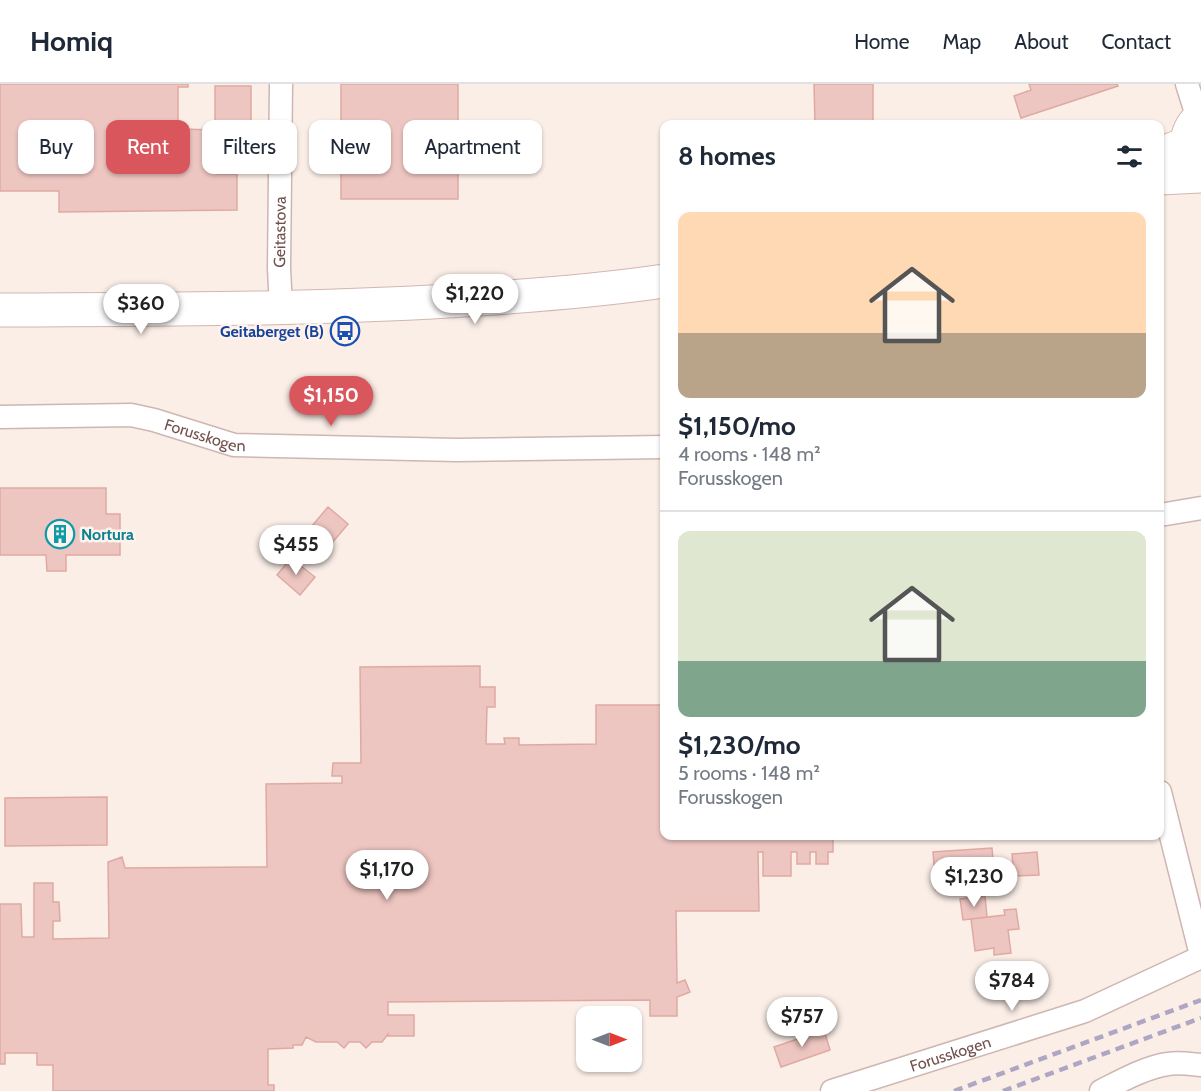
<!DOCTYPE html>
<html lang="en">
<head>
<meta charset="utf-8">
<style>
  :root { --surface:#fff; --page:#f2f2f3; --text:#1f2937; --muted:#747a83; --line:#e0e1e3; --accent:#da565d }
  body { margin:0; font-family:Cabin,sans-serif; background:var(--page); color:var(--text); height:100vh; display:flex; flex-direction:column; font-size:22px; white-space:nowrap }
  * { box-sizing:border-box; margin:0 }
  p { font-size:20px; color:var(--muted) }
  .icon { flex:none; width:33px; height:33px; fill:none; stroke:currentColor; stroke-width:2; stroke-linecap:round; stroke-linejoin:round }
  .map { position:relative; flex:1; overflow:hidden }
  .side { position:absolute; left:660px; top:36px; width:504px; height:720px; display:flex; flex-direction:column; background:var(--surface); border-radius:12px; box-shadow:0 2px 4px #0004 }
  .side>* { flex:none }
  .guide { position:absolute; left:18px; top:36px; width:552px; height:54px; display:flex; gap:12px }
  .needle { width:39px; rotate:90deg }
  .tools { position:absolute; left:576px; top:922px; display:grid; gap:12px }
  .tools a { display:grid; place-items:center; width:66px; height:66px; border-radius:12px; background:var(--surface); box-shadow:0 2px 4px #0004; font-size:30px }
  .price { position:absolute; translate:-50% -51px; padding:0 14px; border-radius:21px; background:#fff; color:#222; font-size:20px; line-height:39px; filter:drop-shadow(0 2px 3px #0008) }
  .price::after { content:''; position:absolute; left:50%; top:36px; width:18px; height:14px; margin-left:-9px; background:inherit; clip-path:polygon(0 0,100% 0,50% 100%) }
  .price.selected { background:var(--accent); color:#fff }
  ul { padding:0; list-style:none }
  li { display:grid; align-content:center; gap:12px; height:318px; padding:0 18px }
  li+li { border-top:2px solid var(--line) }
  li span { display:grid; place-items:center; height:186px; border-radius:12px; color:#555 }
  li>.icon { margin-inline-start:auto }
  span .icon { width:108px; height:108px; fill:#fffc; stroke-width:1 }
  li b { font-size:26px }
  h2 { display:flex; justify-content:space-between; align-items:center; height:72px; padding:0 18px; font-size:26px }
  .chip { padding:0 21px; border-radius:12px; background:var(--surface); box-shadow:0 2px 4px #0004; font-size:21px; line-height:54px }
  .chip.selected { background:var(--accent); color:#fff }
  header { display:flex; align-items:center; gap:36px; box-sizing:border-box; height:84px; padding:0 30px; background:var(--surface); border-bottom:2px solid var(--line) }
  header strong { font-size:28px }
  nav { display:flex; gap:33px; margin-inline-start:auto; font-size:21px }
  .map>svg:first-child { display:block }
</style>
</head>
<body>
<header>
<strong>Homiq</strong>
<nav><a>Home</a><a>Map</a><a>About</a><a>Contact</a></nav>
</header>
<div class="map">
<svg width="1201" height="1007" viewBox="0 0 1201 1007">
  <rect width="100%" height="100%" fill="#fbeee7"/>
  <!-- building -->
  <path fill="#eec6c1" stroke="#dfa9a2" stroke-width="1.5" d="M 0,0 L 188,0 L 188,3 L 178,3 L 178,45 L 217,46 L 217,90 L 237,90 L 237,126 L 59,128 L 59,107 L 0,107 Z
    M 341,0 L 458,0 L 458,115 L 341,115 Z
    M 814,0 L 873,0 L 873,40 L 815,40 Z
    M 1029,0 L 1117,0 L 1118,2 L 1021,34 L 1014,12 L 1031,6 Z
    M 215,2 L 251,2 L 251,44 L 215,44 Z
    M 0,404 L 106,404 L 106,430 L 120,430 L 120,471 L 66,471 L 66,487 L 47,487 L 46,471 L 0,471 Z
    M 328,423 L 348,440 L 321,472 L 301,455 Z
    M 291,474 L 315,493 L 300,511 L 277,491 Z
    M 480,582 L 480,603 L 495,603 L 495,623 L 487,623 L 486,660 L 505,660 L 504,654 L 519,654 L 519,661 L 596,660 L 596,621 L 664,621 L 664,752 L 833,752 L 833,768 L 828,768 L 828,780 L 816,780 L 816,768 L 810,768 L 810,780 L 797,780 L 797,768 L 791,768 L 791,792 L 763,792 L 763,768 L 758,768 L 759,827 L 676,827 L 677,899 L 685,896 L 690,908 L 677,913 L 677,932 L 650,932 L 650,916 L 388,918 L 388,931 L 414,931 L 414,952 L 388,952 L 388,950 L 382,958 L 372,958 L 366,964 L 360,958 L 349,958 L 344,964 L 337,958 L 316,958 L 306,953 L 302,961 L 293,961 L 293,964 L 268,965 L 268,1001 L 274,1001 L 274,1007 L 53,1007 L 53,981 L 37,981 L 37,969 L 5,969 L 5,980 L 0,980 L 0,820 L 21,820 L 22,853 L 34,853 L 34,799 L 53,799 L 53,818 L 59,818 L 60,837 L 53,837 L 53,855 L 109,854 L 108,778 L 122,773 L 125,784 L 267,783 L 266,700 L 342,699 L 342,692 L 332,692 L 333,679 L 361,679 L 360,583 Z
    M 107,713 L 107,761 L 5,762 L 5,714 Z
    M 992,764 L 995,798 L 966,800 L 966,804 L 936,806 L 933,768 Z
    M 1037,768 L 1039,791 L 1014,792 L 1012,770 Z
    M 985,812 L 987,833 L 963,836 L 960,815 Z
    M 1016,825 L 1019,845 L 1008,846 L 1011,869 L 994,871 L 994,864 L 975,867 L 971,835 L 1005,831 L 1004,826 Z
    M 824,946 L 830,966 L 781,983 L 774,963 Z"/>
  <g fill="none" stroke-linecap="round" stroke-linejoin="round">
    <!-- street casing -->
    <g stroke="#ceb6b1" stroke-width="25">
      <g id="street">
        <path d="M 1187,0 L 1198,35"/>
        <path id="s1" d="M 281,224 L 279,184 L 281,0"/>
        <path id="s2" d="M 0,333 L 131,331 L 154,336 L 234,361 L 457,366 L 664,363"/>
        <path d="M 1160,431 L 1201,424"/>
        <path d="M 1160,708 L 1201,871"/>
        <path id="s3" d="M 832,1007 L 1085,927 L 1201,873"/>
        <path d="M 1101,1007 C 1121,997 1146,983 1168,980 C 1179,978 1190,980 1201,981"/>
      </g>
    </g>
    <!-- secondary casing -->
    <g stroke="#d3b6b0" stroke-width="35">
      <path id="secondary" d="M 1201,32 C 1181,50 1184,73 1201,91
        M 1160,70 L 1186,60
        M 1160,94 L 1201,92
        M 0,226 C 160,225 319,226 479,215 C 540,211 603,206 664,197"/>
    </g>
    <!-- street -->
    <use href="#street" stroke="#fff" stroke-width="22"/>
    <!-- secondary -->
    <use href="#secondary" stroke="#fff" stroke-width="33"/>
    <!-- rail -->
    <path stroke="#aea6c3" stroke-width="4.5" stroke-dasharray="9 6" stroke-linecap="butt" d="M 954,1007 L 1201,916
      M 1003,1007 L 1201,934"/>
  </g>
  <!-- icons -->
  <defs>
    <g id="bus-ring" transform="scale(1.5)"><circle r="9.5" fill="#fef2ed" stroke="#1a4fb4" stroke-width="1.5"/><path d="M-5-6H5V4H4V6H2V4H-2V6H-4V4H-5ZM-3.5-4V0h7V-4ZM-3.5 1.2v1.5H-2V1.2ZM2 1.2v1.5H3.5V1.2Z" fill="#1a4fb4"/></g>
    <g id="building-ring" transform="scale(1.5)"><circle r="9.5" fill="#fef2ed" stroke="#0f9aa8" stroke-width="1.5"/><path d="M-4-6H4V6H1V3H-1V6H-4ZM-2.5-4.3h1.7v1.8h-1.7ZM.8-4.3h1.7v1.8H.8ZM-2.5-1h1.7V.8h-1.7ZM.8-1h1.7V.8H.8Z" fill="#0f9aa8"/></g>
  </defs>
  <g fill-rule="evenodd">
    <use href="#bus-ring" x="345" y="247"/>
    <use href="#building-ring" x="60" y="450"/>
  </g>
  <g text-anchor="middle" stroke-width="5" stroke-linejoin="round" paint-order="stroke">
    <!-- street labels -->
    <g font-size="16" fill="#72504d" stroke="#fef2ed">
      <text dy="6" stroke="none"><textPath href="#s1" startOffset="76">Geitastova</textPath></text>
      <text dy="6" stroke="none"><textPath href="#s2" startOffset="208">Forusskogen</textPath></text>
      <text dy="6" stroke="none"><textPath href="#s3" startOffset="124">Forusskogen</textPath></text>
    </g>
    <!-- transit labels -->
    <g font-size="16" font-weight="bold" fill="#164399" stroke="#fef2ed" text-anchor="end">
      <text x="324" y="253">Geitaberget (B)</text>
    </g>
    <!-- culture labels -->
    <g font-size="16" font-weight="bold" fill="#0d838f" stroke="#fef2ed" text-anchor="start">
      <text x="81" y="456">Nortura</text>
    </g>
  </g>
</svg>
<div class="tools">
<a><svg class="needle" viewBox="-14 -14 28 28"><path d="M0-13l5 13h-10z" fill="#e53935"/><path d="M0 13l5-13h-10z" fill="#747a83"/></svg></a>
</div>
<b class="price" style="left:475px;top:241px">$1,220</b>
<b class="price" style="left:141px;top:251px">$360</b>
<b class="price selected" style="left:331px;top:343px">$1,150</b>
<b class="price" style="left:296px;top:492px">$455</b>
<b class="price" style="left:387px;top:817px">$1,170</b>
<b class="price" style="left:974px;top:824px">$1,230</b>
<b class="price" style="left:1012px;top:928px">$784</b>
<b class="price" style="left:802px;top:964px">$757</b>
<div class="guide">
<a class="chip">Buy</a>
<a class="chip selected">Rent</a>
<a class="chip">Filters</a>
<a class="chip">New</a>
<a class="chip">Apartment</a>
</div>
<section class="side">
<h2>8 homes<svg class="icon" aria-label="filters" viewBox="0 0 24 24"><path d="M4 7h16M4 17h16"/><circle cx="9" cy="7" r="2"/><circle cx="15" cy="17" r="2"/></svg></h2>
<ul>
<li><span style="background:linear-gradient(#ffd9b3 65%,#b9a48a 0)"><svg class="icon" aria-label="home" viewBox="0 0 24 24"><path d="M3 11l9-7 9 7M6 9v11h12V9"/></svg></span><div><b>$1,150/mo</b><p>4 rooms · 148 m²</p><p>Forusskogen</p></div></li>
<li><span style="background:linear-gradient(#dfe7d0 70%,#7fa58c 0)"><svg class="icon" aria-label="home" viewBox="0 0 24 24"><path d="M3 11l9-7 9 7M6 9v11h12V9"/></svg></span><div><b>$1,230/mo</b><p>5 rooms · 148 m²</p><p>Forusskogen</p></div></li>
</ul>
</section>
</div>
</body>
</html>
